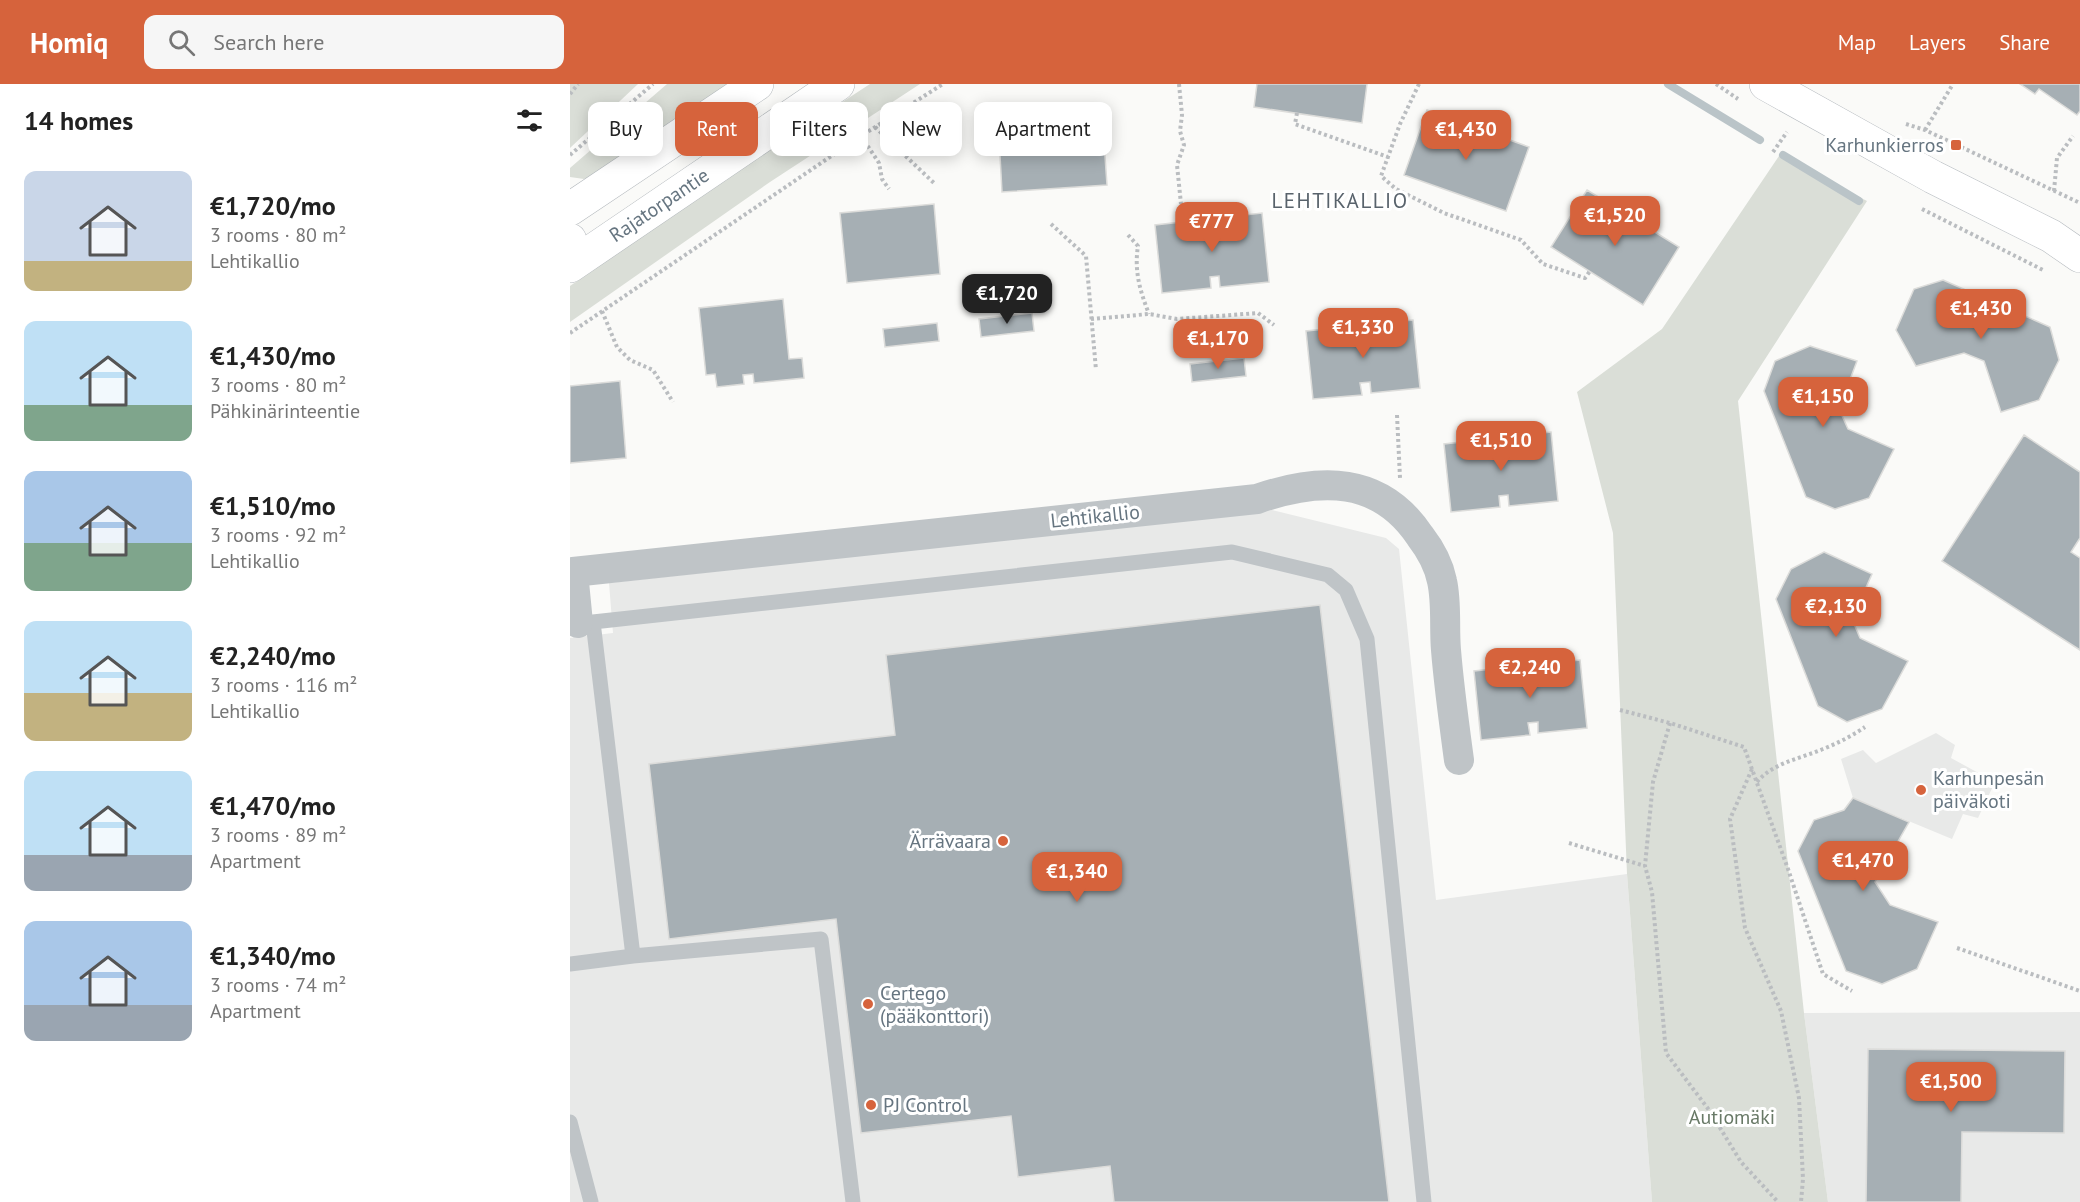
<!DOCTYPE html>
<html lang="en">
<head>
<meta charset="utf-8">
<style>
  :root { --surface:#fff; --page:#f6f6f6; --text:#222; --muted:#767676; --accent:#d6633c }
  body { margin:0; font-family:"PT Sans",sans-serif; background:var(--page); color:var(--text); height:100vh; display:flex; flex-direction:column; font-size:22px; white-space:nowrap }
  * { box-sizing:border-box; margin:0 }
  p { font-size:20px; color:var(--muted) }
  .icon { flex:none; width:33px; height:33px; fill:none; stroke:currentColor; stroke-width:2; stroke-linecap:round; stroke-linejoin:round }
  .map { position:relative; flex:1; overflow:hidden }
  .panel { display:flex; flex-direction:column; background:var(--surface); width:570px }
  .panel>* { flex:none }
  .banner { position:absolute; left:18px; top:18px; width:570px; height:54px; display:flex; gap:12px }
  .price { position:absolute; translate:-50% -51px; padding:0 14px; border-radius:12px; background:var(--accent); color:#fff; font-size:20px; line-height:39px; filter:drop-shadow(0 2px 3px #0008) }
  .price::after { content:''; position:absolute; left:50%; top:36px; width:18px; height:14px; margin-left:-9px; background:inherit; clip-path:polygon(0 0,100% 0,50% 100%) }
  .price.current { background:#222; color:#fff }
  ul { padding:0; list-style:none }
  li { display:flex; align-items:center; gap:18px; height:150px; padding:0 24px }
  li span { display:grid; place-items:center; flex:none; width:168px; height:120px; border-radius:12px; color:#555 }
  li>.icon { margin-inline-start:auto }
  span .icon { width:72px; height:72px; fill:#fffc; stroke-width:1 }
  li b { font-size:26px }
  h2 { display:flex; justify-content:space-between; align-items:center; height:72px; padding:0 24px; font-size:26px }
  .pill { padding:0 21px; border-radius:12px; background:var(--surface); box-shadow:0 3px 15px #0003; font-size:21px; line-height:54px }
  .pill.current { background:var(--accent); color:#fff }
  header { display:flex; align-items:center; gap:36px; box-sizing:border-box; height:84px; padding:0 30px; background:var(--accent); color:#fff }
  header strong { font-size:28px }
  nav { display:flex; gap:33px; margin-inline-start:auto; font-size:21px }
  .search { width:420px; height:54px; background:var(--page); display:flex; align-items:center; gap:15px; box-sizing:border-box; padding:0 21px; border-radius:12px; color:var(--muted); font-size:22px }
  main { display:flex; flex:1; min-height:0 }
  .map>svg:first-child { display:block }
</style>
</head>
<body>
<header>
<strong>Homiq</strong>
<div class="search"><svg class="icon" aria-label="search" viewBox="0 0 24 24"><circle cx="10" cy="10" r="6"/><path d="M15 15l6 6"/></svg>Search here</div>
<nav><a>Map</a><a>Layers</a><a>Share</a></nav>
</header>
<main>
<section class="panel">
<h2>14 homes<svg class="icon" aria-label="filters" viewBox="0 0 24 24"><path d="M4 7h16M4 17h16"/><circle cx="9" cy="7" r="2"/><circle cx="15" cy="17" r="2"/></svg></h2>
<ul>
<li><span style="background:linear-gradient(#c9d6e8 75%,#c2b280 0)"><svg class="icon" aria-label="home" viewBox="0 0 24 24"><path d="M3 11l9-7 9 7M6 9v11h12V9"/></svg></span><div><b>€1,720/mo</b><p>3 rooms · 80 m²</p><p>Lehtikallio</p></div></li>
<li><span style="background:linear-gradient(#bfe0f5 70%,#7fa58c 0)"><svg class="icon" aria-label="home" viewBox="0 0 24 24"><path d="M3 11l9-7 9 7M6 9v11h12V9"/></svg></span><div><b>€1,430/mo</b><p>3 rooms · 80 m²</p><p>Pähkinärinteentie</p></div></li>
<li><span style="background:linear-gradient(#a9c7e8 60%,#7fa58c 0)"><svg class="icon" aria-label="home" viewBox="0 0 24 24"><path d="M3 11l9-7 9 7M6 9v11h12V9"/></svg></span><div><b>€1,510/mo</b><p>3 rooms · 92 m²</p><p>Lehtikallio</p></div></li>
<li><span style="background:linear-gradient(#bfe0f5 60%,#c2b280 0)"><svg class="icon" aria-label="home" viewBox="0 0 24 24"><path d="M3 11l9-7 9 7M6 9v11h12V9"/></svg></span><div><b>€2,240/mo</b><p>3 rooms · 116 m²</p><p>Lehtikallio</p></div></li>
<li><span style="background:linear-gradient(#bfe0f5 70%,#9aa5b1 0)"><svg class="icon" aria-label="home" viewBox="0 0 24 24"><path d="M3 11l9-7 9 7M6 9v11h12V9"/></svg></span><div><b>€1,470/mo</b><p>3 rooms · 89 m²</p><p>Apartment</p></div></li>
<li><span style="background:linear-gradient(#a9c7e8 70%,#9aa5b1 0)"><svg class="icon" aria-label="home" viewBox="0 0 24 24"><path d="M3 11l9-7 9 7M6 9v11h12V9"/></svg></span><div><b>€1,340/mo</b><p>3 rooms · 74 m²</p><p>Apartment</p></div></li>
</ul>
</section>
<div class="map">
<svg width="1510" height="1118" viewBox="0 0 1510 1118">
  <rect width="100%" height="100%" fill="#fafaf8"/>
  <!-- built -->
  <path fill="#e8e9e8" d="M 702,426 L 816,454 L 829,465 L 866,816 L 1057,790 L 1082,1118 L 0,1118 L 0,554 L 43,549 L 39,499 Z
    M 1366,649 L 1385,661 L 1381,674 L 1425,698 L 1408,734 L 1393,730 L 1382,755 L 1283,714 L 1271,675 L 1293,666 L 1306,679 Z
    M 1510,928 L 1510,1118 L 1258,1118 L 1234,929 Z"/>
  <!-- green -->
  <path fill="#daded7" d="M 0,0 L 68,0 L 0,64 Z
    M 97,0 L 168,0 L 29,90 L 14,95 L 0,93 L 0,84 Z
    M 300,0 L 350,0 L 200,98 L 0,238 L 0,202 L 157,93 Z
    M 1209,72 L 1297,117 L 1168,317 L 1234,929 L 1258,1118 L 1082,1118 L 1057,790 L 1043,449 L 1007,308 L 1092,245 Z"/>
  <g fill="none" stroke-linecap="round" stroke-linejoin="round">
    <!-- stream -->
    <path stroke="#bac4c8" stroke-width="8" d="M 1098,0 L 1190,56
      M 1213,71 L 1289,117"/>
  </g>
  <!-- building -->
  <path fill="#a6afb4" stroke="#dcdcda" stroke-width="1.5" d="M 687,0 L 797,0 L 792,39 L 684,23 Z
    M 1450,0 L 1510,0 L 1510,27 L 1507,31 L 1469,5 L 1465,10 Z
    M 857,26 L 959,63 L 936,127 L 834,91 Z
    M 532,29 L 537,101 L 432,108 L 428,35 Z
    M 1017,106 L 1109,163 L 1073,221 L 981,163 Z
    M 364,120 L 370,190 L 277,199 L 270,129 Z
    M 692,129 L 699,198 L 650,203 L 649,192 L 640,193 L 641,204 L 592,209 L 585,141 Z
    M 1373,196 L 1480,243 L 1489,276 L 1469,316 L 1431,328 L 1414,277 L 1394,269 L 1346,282 L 1326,246 L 1344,205 Z
    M 213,215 L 219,275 L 232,274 L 234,294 L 184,299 L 183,290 L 173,291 L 174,300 L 147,303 L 145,290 L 136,291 L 129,224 Z
    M 462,229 L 464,247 L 411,253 L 409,235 Z
    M 843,236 L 850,304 L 801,309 L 800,298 L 790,299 L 792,311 L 743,315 L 736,247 Z
    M 367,239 L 369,257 L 315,263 L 313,245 Z
    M 1240,262 L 1287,277 L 1269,325 L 1278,345 L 1324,365 L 1299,414 L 1265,425 L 1236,413 L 1194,307 L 1205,277 Z
    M 674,274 L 676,292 L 622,298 L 620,280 Z
    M 50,297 L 56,374 L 0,379 L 0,302 Z
    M 981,348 L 988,417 L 939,422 L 938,411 L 929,412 L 930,423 L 881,428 L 874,360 Z
    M 1454,351 L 1510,388 L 1510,454 L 1501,468 L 1510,474 L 1510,566 L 1372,477 Z
    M 1254,468 L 1302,490 L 1282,535 L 1290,554 L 1338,577 L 1312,625 L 1277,638 L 1248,622 L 1206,515 L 1221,485 Z
    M 750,521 L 819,1118 L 544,1118 L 540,1082 L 448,1093 L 441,1032 L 291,1049 L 266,835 L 99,855 L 79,680 L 325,651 L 316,571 Z
    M 1010,576 L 1017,644 L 968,649 L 968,638 L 958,639 L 960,651 L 911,656 L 904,587 Z
    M 1283,714 L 1339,738 L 1305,798 L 1320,821 L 1368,838 L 1347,885 L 1312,900 L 1276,887 L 1228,767 L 1244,736 L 1274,726 Z
    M 1298,965 L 1495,967 L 1494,1049 L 1392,1048 L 1391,1118 L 1296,1118 Z"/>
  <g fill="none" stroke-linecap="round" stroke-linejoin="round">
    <!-- secondary casing -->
    <g stroke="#b4b9be" stroke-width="34">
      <path id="secondary" d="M 1196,0 L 1363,93 L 1481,152 L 1510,172
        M 0,156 L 5,178"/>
    </g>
    <!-- primary casing -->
    <g stroke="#b3b8bc" stroke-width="34">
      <path id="primary" d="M 0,125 L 187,0
        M 0,182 L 268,0"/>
    </g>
    <!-- path -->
    <path stroke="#babdc0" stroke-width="4" stroke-dasharray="3 3" stroke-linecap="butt" d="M 609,0 L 612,31 L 610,47 L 614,61 L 607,81 L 611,120
      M 849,0 L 830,40 L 811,92 L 826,105 L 874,129 L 951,156 L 973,180 L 1015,194 L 1020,187
      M 1146,0 L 1168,15
      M 0,10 L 8,0
      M 727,29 L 725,40 L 818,73
      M 1336,40 L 1355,46 L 1510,119
      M 305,43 L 365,100
      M 1355,46 L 1383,0
      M 291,52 L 309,79 L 312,95 L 319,105
      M 1203,68 L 1217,48
      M 0,71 L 83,0
      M 1484,107 L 1487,74 L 1503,52
      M 1352,125 L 1473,186
      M 481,140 L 516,172 L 526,286
      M 558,151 L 568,162 C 564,187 570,207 579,230
      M 32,227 L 47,263 L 60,276 L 83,286 L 103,318
      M 521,235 L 579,230 L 607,235 L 688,229 L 704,241
      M 0,249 L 291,52 L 373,0
      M 827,331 L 830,394
      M 1050,626 L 1100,639 L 1174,663 L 1218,785 L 1253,890 L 1282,907
      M 1100,639 L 1083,698 L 1075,782 L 1082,808 L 1096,969 L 1139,1026 L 1171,1078 L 1208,1118
      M 1182,685 L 1160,735 L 1175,844 L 1211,927 L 1229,1014 L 1233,1095 L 1231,1118
      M 1187,698 C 1204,678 1230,675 1253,665 C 1268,659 1282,652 1295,643
      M 999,759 L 1075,782
      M 1387,864 L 1510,907"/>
    <!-- lane -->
    <path stroke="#bfc4c7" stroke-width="15" d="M 63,872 L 23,538 L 662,468 L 758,491 L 776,506 L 797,555 L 854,1118
      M 0,880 L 63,872 L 251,855 L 283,1118
      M 0,1038 L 21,1118"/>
    <!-- street -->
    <path stroke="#bfc4c7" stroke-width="30" d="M 8,539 L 3,488 L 687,415 C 750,393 810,392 850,452 C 860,465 869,482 872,497 C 877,519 874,544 876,566 C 879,603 884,639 889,676"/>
    <!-- secondary -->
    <use href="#secondary" stroke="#fff" stroke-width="33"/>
    <!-- primary -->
    <use href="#primary" stroke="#fff" stroke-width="33"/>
  </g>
  <!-- markers -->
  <g fill="#d6633c" stroke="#fff" stroke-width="2">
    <rect x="1380" y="55" width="12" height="12" rx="3"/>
    <circle cx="1351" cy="706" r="6"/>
    <circle cx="433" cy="757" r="6"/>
    <circle cx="298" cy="920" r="6"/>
    <circle cx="301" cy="1021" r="6"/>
  </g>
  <g text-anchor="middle" stroke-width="6" stroke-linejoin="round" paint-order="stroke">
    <!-- poi labels -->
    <g font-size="20" fill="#667580" stroke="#fff" text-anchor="start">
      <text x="1374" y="68" text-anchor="end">Karhunkierros</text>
      <text x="1363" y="701">Karhunpesän<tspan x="1363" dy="23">päiväkoti</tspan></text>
      <text x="421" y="764" text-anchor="end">Ärrävaara</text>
      <text x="310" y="916">Certego<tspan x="310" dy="23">(pääkonttori)</tspan></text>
      <text x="313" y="1028">PJ Control</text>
    </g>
    <!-- street labels -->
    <g font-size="20" fill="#667580" stroke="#fff">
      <text transform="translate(89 121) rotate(-34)" y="7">Rajatorpantie</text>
      <text transform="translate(525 432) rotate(-6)" y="7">Lehtikallio</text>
    </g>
    <!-- park labels -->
    <g font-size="20" fill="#687966" stroke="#fff">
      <text x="1162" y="1040">Autiomäki</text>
    </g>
    <!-- neighbourhood labels -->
    <g font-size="21" letter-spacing="1.5" fill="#59636c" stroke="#fff">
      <text x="770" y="124">LEHTIKALLIO</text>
    </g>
  </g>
</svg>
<b class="price" style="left:896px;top:77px">€1,430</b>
<b class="price" style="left:1045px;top:163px">€1,520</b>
<b class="price" style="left:642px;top:169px">€777</b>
<b class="price current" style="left:437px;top:241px">€1,720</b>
<b class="price" style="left:1411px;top:256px">€1,430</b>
<b class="price" style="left:793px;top:275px">€1,330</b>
<b class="price" style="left:648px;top:286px">€1,170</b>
<b class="price" style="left:1253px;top:344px">€1,150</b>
<b class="price" style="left:931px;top:388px">€1,510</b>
<b class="price" style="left:1266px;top:554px">€2,130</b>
<b class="price" style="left:960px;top:615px">€2,240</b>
<b class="price" style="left:1293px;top:808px">€1,470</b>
<b class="price" style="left:507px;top:819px">€1,340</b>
<b class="price" style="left:1381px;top:1029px">€1,500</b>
<div class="banner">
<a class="pill">Buy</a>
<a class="pill current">Rent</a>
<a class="pill">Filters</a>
<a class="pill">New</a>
<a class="pill">Apartment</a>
</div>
</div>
</main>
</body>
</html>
